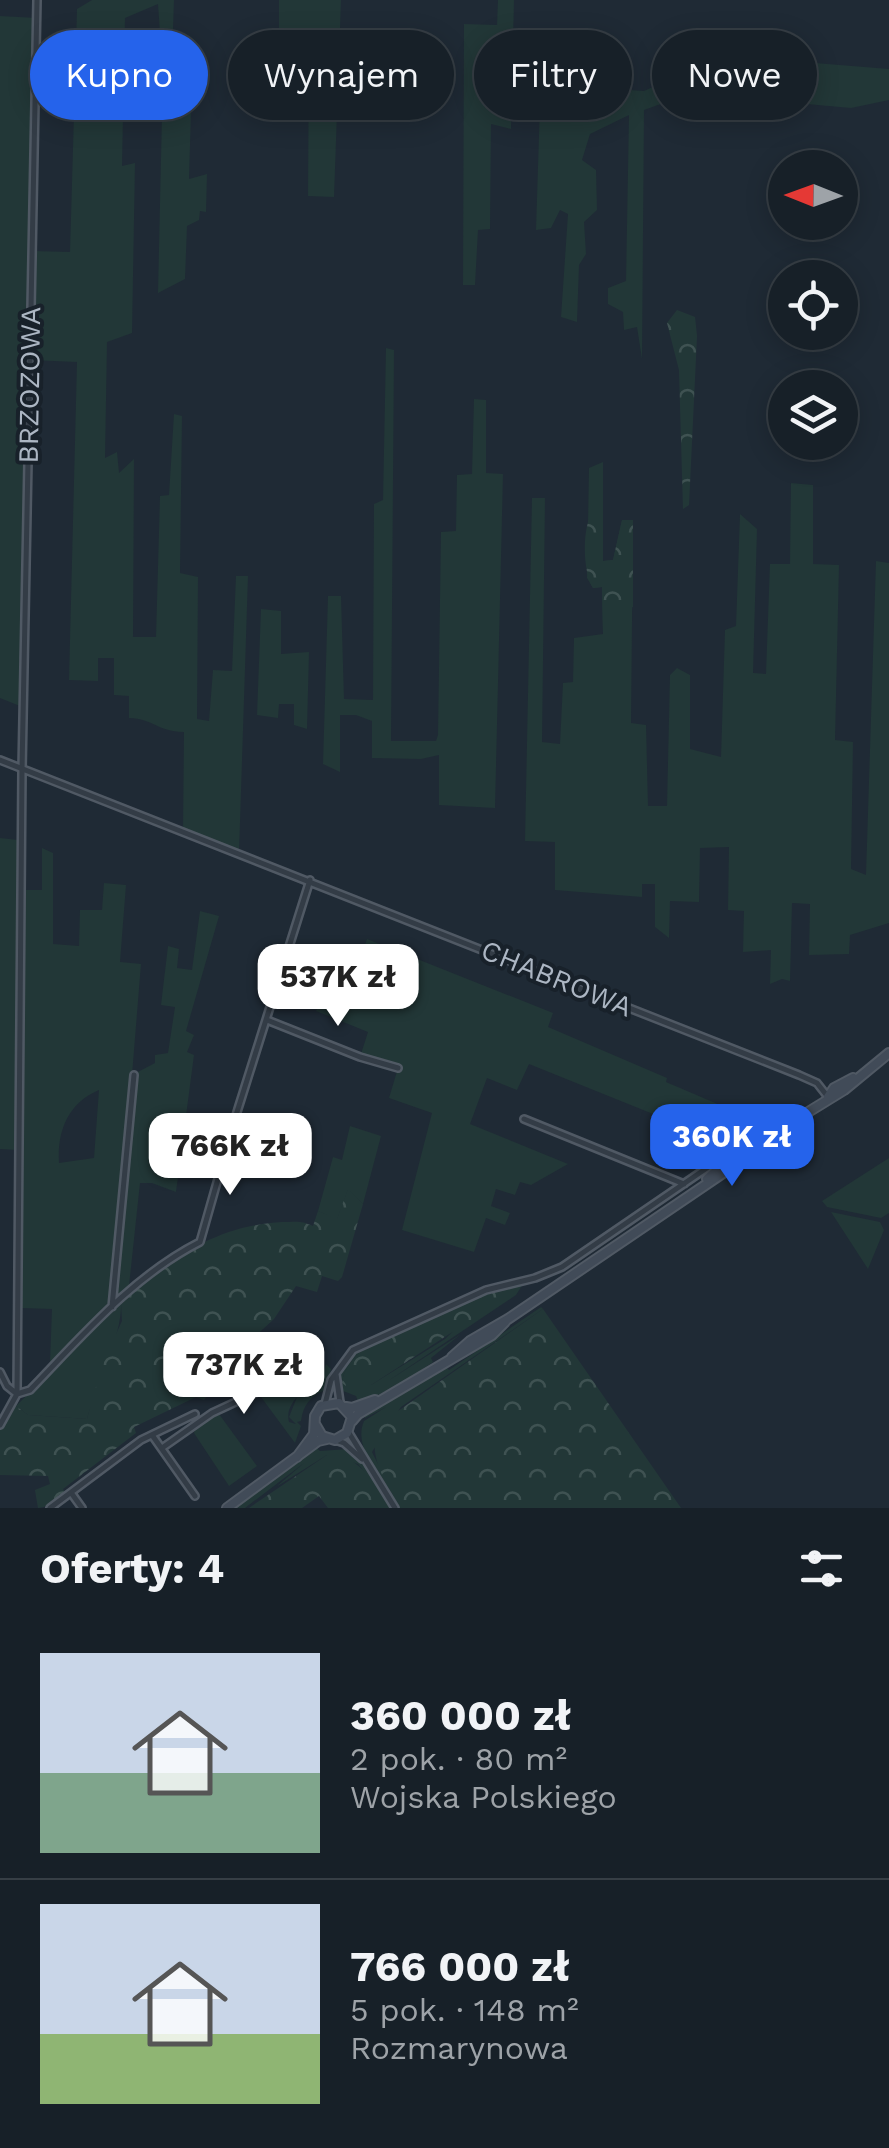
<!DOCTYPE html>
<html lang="pl">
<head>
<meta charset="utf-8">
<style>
  :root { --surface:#172028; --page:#202830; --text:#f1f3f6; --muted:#9ea3a8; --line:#363e45; --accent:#2563eb }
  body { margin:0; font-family:"Work Sans",sans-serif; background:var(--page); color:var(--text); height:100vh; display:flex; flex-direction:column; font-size:38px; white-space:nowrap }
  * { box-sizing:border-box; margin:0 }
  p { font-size:32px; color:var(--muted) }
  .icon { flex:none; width:55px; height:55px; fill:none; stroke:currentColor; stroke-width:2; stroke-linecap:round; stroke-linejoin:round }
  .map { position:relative; height:1508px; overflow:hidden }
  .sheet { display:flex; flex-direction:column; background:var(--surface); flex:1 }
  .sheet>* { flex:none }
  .top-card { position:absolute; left:30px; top:30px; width:830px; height:90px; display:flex; gap:20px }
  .needle { width:65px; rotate:271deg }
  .buttons { position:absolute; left:768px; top:150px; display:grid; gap:20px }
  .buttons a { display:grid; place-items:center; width:90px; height:90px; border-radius:50%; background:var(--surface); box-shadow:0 5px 25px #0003,0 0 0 2px var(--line); font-size:50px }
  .price { position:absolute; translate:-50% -85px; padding:0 22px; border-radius:20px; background:#fff; color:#222; font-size:32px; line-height:65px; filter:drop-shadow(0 2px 5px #0008) }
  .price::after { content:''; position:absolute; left:50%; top:60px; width:30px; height:22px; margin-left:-15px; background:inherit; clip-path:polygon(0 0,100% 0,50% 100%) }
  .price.current { background:var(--accent); color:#fff }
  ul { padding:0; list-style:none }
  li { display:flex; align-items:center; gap:30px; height:250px; padding:0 40px }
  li+li { border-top:2px solid var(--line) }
  li span { display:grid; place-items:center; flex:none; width:280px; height:200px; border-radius:0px; color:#555 }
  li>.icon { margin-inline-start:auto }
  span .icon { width:120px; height:120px; fill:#fffc; stroke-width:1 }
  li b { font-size:42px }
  h2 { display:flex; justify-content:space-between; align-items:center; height:120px; padding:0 40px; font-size:42px }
  .chip { padding:0 35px; border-radius:45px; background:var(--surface); box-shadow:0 5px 25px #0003,0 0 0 2px var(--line); font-size:35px; line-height:90px }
  .chip.current { background:var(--accent); color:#fff }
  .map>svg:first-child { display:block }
</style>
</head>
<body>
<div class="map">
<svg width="889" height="1508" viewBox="0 0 889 1508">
  <defs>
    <pattern id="forest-crowns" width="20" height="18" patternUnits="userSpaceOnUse" patternTransform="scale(2.5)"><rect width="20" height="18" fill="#223737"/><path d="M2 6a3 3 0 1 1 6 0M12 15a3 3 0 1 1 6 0" fill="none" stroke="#3f5252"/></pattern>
  </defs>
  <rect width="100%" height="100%" fill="#1f2a35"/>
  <!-- green -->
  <path fill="#223737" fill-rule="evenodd" d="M 92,0 L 174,0 L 173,30 L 160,33 L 158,4 L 125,18 L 122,166 L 135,163 L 132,333 L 107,342 L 105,458 L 117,452 L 119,473 L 134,459 L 133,637 L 156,637 L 160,496 L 169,495 L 174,414 L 182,416 L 180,573 L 198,577 L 197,719 L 209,721 L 213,670 L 232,671 L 236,576 L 248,576 L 239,853 L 183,831 L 184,732 C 156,731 154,719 129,718 L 129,696 L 114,695 L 114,658 L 98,658 L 98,681 L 69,680 L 77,362 L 30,360 L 21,883 L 24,890 L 42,890 L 42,848 L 53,853 L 53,944 L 79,946 L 80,910 L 102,910 L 104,883 L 126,885 L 120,962 L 141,964 L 132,1075 L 155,1063 L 155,1055 L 168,1053 L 175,1007 L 161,1005 L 168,946 L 179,949 L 177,968 L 192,970 L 200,911 L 219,916 L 186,1031 L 194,1035 L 187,1052 L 194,1055 L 176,1192 L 152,1183 L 140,1183 L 129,1286 L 50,1364 L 52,1309 L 21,1308 L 21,1277 L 18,1276 L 18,1150 L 0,1149 L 0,838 L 18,840 L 20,706 L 0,698 L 0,16 L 37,18 L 32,251 L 70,252 L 77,9 ZM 99,1090 L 94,1158 L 59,1163 C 57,1131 68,1103 99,1090 Z
    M 279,0 L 341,0 L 334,197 L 308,196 L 309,39 L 279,38 Z
    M 498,0 L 514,0 L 511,129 L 491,124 L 490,229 L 478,230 L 475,285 L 463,285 L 464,24 L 497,25 Z
    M 815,63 L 889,69 L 889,100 L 851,108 L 738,98 L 680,97 L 644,110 L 642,359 L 637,327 L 624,330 L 623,312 L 608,304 L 608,288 L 626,281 L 629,115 L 590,134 L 582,160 L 596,170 L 597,210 L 584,222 L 586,254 L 579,265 L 577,322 L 561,317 L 568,214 L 560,210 L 551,228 L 536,230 L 540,103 L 561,118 L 577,121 L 613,97 L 614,89 L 644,91 L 677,76 L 759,72 Z
    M 174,66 L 173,111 L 191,112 L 189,179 L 207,174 L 206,212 L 200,211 L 199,220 L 187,226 L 185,279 L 158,293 L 163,69 Z
    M 386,348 L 394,350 L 391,741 L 436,741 L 438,735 L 441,532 L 456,531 L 457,475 L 472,474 L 474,399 L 486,400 L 486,473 L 503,474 L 495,808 L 439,805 L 439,755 L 421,759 L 372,758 L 372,721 L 356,715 L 340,715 L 340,772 L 323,764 L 328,596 L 341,596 L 344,699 L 373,700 L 374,504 L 383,500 Z
    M 603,462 L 603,561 L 613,560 L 622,520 L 633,520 L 631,723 L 646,725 L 648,806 L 667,806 L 670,675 L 677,668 L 690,675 L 690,749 L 721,757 L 725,630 L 736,626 L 740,514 L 757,529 L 753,673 L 766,674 L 770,564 L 790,564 L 791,483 L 813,485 L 813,564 L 839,565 L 835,740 L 853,742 L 851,869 L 866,875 L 876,561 L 889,563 L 889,923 L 850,935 L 849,954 L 809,955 L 810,904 L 792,903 L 790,981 L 782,979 L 770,984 L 771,950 L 743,952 L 744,911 L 728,910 L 729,847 L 700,848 L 699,902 L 670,901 L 669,938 L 655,927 L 655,884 L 642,884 L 642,897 L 555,890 L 555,842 L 525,841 L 532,498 L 545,498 L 542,742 L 560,744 L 563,683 L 573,682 L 574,638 L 603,634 L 602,587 L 593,588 L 587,578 L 589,468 Z
    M 261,609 L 281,611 L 281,654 L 309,652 L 307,729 L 294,725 L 294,704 L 279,704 L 278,718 L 257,715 Z
    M 367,939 L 553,1013 L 548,1027 L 667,1078 L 666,1082 L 762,1123 L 744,1135 L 736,1132 L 730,1145 L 529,1064 L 517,1090 L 487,1078 L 470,1124 L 568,1164 L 531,1185 L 520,1182 L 515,1195 L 496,1189 L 491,1206 L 510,1213 L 505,1225 L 486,1218 L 474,1252 L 402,1230 L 432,1113 L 389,1098 L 398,1068 L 360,1057 L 368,1032 L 316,1011 L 334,969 L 354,976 Z
    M 350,1126 L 381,1136 L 363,1204 L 348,1190 L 337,1220 L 318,1211 L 333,1157 L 342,1160 Z
    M 889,1158 L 889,1213 L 881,1218 L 827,1207 L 822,1201 Z
    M 831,1212 L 880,1222 L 884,1230 L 868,1269 Z
    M 523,1284 L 516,1295 L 388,1381 L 461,1334 L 431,1358 L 433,1362 L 403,1383 L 359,1404 L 356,1396 L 338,1389 C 340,1368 350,1354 369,1344 C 357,1355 344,1366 342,1383 L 371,1385 L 445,1339 L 496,1289 Z
    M 121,1302 C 123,1333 97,1386 87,1419 L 28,1415 L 16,1406 Z
    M 541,1307 L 543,1309 L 401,1407 L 372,1452 L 393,1494 C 379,1473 353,1447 364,1421 L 386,1407 L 365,1418 L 364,1413 L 447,1368 L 449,1370 Z
    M 326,1364 L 331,1369 L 326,1390 C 311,1395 303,1405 301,1421 L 297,1422 L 301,1426 L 295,1443 L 261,1397 L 298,1378 L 308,1378 L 309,1385 C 299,1395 285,1406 289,1422 L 296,1424 L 289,1417 L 297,1397 L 310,1386 L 309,1377 L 324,1371 Z
    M 219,1414 L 257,1466 L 229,1486 L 194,1433 L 195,1428 Z
    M 315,1446 L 320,1451 L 348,1449 L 365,1466 L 385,1497 L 358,1464 L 327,1455 L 276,1487 L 304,1463 L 245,1508 L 233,1508 L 275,1479 Z"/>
  <!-- forest -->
  <path fill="url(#forest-crowns)" d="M 677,310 L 695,317 L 697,336 L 689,505 L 683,509 L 679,370 L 667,323 Z
    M 597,505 L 603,514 L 603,561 L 613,560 L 622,520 L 633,520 L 633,607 C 618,612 618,620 616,635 L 603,634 L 602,587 L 593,588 C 582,571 581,520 597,505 Z
    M 348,1189 L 363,1204 L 342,1277 L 338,1281 L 322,1276 L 317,1292 L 296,1286 L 274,1319 L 239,1351 L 204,1400 L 196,1397 L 134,1427 L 136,1433 L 63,1489 L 65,1492 L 44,1507 L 38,1508 L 35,1490 L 50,1484 L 48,1476 L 0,1475 L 0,1425 L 8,1408 L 16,1406 L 28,1415 L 87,1419 L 102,1365 L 122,1321 L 121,1302 C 170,1259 216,1225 283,1222 C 296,1222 300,1220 313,1226 L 318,1211 L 337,1219 Z
    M 496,1289 L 506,1293 L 506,1297 L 371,1385 L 354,1392 L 342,1383 C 344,1366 357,1355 369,1344 Z
    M 543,1309 L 681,1508 L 400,1508 C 385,1481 364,1451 381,1423 Z
    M 330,1453 C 359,1457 377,1484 391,1508 L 328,1508 L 319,1496 L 302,1508 L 249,1508 Z"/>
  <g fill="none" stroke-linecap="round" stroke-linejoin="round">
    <!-- street casing -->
    <g stroke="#505964" stroke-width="10">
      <path id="street" d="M 0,760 L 799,1075 L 817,1083 L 828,1097
        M 267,1020 L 360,1057 L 398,1068
        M 524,1119 L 684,1184
        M 112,1307 L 134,1075
        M 0,1372 L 7,1386 L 17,1394
        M 336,1374 L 340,1402
        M 17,1394 L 22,770 L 37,0
        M 325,1404 L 331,1380 L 353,1350 L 486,1290 L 535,1278 L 562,1267 L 739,1146 L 739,1141
        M 0,1425 L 17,1394 L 30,1390 C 82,1336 133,1276 200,1242 L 237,1112 L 310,880
        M 349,1433 L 395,1508
        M 152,1435 L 195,1496
        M 335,1440 L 344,1443 L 362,1459
        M 162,1448 L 212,1413 L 313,1366
        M 72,1494 L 82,1508
        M 50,1508 L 141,1440 L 195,1414"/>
    </g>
    <!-- secondary casing -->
    <g stroke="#505964" stroke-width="12">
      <path id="secondary" d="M 828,1097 L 834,1088 L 853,1078
        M 707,1179 L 718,1169 L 732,1162
        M 452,1357 L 470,1341 L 508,1319 L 729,1169 L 792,1122 L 844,1090 L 889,1053
        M 346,1407 L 352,1408 L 375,1400
        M 352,1421 L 358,1414 L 492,1335 L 505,1322
        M 297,1457 L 314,1434 L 315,1416 L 321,1406 L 339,1403 L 352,1417 L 347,1433 L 335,1440 L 322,1436 L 315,1424
        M 227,1508 L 318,1441 L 327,1439"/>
    </g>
    <!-- street -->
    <use href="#street" stroke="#333c46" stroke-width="5"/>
    <!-- secondary -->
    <use href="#secondary" stroke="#414b58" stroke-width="8"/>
  </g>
  <g text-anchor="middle" stroke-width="8" stroke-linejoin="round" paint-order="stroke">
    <!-- street labels -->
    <g font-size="28" fill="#acb6c3" stroke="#18212a">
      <text transform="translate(29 385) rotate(-89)" y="10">BRZOZOWA</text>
      <text transform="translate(557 978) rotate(22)" y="10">CHABROWA</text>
    </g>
  </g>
</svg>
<div class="buttons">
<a><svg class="needle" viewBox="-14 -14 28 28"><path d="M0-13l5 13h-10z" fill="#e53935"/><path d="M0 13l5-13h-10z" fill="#9ea3a8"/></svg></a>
<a><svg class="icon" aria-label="locate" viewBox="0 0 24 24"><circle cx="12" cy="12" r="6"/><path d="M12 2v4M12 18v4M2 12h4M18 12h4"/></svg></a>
<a><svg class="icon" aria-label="layers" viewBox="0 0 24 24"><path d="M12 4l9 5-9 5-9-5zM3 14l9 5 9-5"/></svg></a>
</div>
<b class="price" style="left:338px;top:1029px">537K zł</b>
<b class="price current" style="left:732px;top:1189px">360K zł</b>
<b class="price" style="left:230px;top:1198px">766K zł</b>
<b class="price" style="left:244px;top:1417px">737K zł</b>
<div class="top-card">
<a class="chip current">Kupno</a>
<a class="chip">Wynajem</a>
<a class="chip">Filtry</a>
<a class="chip">Nowe</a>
</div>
</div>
<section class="sheet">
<h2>Oferty: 4<svg class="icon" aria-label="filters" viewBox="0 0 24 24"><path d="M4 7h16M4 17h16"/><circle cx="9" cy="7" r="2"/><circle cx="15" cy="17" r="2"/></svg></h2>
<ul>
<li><span style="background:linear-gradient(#c9d6e8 60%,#7fa58c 0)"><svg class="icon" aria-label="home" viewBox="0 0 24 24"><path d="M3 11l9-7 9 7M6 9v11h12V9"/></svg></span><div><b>360 000 zł</b><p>2 pok. · 80 m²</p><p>Wojska Polskiego</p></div></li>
<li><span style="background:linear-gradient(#c9d6e8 65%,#8fb573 0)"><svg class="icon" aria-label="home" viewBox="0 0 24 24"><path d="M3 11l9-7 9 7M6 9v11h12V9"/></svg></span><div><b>766 000 zł</b><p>5 pok. · 148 m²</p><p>Rozmarynowa</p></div></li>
</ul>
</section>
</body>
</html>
